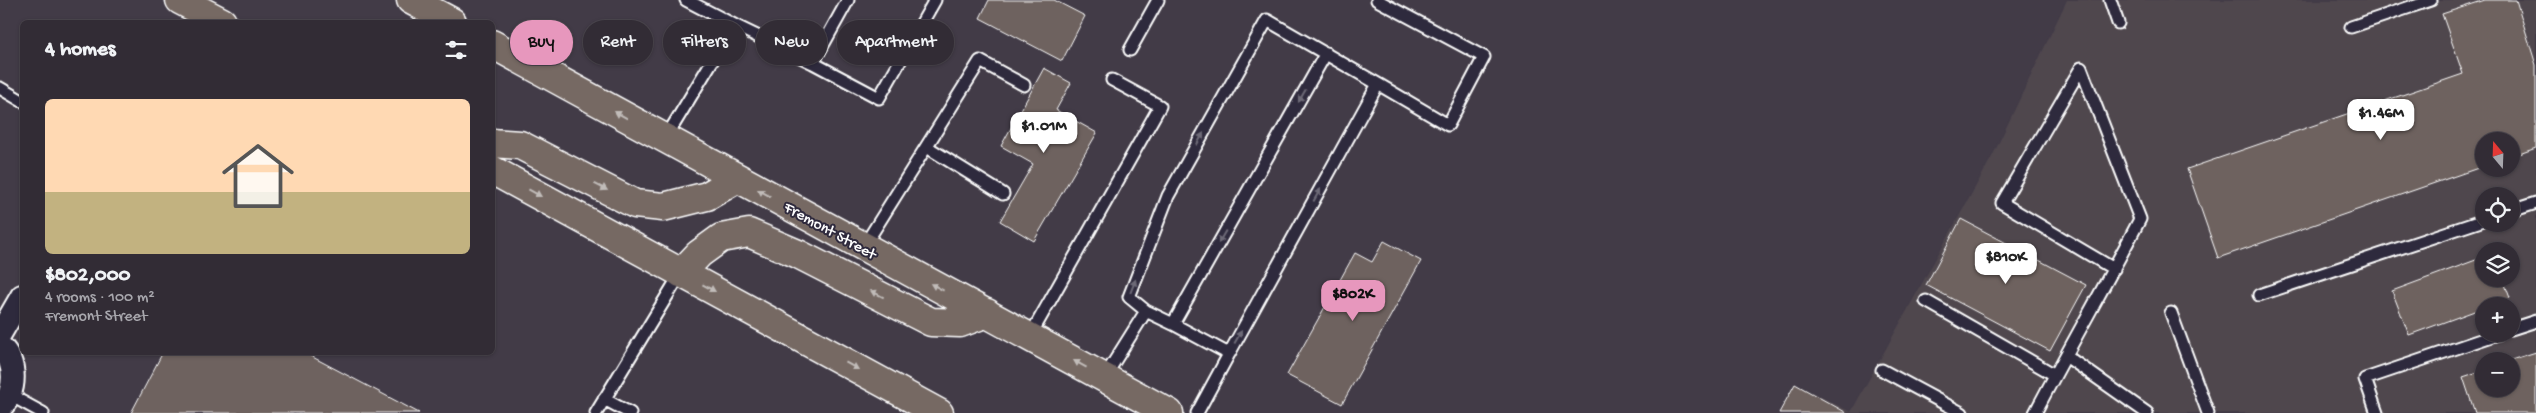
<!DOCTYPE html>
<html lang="en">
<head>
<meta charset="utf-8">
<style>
  :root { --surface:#322c35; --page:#3a343d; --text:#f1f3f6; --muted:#a8a7ad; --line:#4d4850; --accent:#e797bd }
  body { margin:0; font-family:"Gochi Hand",sans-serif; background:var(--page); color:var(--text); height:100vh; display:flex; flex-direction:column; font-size:19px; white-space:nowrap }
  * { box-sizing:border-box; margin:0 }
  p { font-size:16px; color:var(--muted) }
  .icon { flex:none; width:28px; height:28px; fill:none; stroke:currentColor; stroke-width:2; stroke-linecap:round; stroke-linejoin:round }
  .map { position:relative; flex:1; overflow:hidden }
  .drawer { position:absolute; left:20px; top:20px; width:475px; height:335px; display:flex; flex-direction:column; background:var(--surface); border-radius:8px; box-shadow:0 1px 4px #0004,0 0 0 1px var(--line) }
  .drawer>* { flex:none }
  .banner { position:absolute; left:510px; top:20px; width:475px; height:45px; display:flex; gap:10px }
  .needle { width:32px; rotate:341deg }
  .controls { position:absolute; left:2475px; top:132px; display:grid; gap:10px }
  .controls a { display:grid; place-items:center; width:45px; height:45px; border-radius:50%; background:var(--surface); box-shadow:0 1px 4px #0004,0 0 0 1px var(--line); font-size:25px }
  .price { position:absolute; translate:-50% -42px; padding:0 11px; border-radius:10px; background:#fff; color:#222; font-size:16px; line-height:32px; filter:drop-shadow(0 1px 2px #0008) }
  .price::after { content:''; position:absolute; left:50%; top:30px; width:15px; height:11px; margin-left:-8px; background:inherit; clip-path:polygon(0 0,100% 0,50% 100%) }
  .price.active { background:var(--accent); color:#111 }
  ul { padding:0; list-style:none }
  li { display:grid; align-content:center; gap:10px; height:265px; padding:0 25px }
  li span { display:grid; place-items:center; height:155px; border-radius:8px; color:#555 }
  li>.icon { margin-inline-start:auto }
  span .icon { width:90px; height:90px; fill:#fffc; stroke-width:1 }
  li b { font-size:21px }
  h2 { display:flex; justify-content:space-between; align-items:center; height:60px; padding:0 25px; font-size:21px }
  .tag { padding:0 18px; border-radius:22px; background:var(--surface); box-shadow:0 1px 4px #0004,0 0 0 1px var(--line); font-size:18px; line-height:45px }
  .tag.active { background:var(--accent); color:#111 }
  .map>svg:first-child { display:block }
</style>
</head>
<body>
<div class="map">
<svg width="2536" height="413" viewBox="0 0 2536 413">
  <rect width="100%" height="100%" fill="#423b47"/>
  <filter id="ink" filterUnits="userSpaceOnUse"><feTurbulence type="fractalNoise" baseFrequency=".02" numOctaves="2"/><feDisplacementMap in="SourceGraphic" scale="10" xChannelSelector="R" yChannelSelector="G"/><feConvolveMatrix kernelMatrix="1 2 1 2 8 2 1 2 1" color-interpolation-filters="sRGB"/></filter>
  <g filter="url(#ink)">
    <!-- built -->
    <path fill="#4f474e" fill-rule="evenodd" d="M 2067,0 L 2536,0 L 2536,413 L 1779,413 L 1795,384 L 1851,412 L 1993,155 ZM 2484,141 L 2511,141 L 2511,169 L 2484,169 ZM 2484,196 L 2511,196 L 2511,224 L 2484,224 ZM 2484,251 L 2511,251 L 2511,279 L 2484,279 ZM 2484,306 L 2511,306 L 2511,334 L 2484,334 ZM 2484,361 L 2511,361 L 2511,389 L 2484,389 Z"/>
    <!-- building -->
    <path fill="#6e625e" stroke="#fff" d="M 989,0 L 1054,0 L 1085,16 L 1062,61 L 980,18 Z
      M 2485,0 L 2516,0 L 2536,65 L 2536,148 L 2511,157 L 2511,141 L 2484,141 L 2484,166 L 2218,258 L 2187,169 L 2463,74 L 2442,14 Z
      M 1044,68 L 1071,83 L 1056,110 L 1097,133 L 1034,241 L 1000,221 L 1033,164 L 1001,146 Z
      M 1961,219 L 2086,285 L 2050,351 L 1926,285 Z
      M 1384,241 L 1421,261 L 1342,404 L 1287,375 L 1355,253 L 1372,262 Z
      M 2484,257 L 2484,279 L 2503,279 L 2510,298 L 2409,335 L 2392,291 Z
      M 163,352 L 303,352 L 419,413 L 131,413 Z
      M 2536,352 L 2536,413 L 2475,413 L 2463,377 L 2484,370 L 2484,389 L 2511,389 L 2511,361 L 2508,361 Z
      M 1795,384 L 1847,413 L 1779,413 Z"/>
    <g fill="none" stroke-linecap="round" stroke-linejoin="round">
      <!-- service casing -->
      <g stroke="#fff" stroke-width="15">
        <path id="service" d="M 686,0 L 734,25
          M 1377,0 L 1484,57 L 1448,125 L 1378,84
          M 2110,0 L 2118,23
          M 2351,27 L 2431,0
          M 1130,50 L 1158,0
          M 813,63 L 848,0
          M 0,88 L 22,101
          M 665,139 L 734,25 L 813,63 L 879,98 L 935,0
          M 927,147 L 1003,194
          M 2511,211 L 2536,203
          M 864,246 L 980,61 L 1024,85
          M 2259,295 L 2484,220
          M 1926,301 L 2055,375
          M 2171,313 L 2208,413
          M 1173,324 L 1229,354 L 1378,84 L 1267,20 L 1168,196 L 1129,297 L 1146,311 L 1173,324 L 1326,53
          M 2511,329 L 2536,321
          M 1030,336 L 1160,106 L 1112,80
          M 2066,356 L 2147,413
          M 1882,370 L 1962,413
          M 1104,378 L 1146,311
          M 10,395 L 43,413
          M 604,399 L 630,413
          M 596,413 L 681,273
          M 1197,413 L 1229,354
          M 2035,413 C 2069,348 2106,284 2140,219 L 2081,68 L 2002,203 L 2114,269
          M 2377,413 L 2365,379 L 2498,334"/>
      </g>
      <!-- minor casing -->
      <g stroke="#fff" stroke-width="26">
        <path id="minor" d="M 0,334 L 22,296
          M 0,346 C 17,362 17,392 0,408"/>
      </g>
      <!-- primary casing -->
      <g stroke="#fff" stroke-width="31">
        <path id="primary" d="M 180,0 L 222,22
          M 411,0 L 452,22
          M 492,44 L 1169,413
          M 492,143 L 520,145 L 635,204 L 663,207 L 707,196 L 738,178
          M 492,170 L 939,413
          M 681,273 L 699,254 L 721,238 L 749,233 L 798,254 L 931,322 L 960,323 L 987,313"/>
      </g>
      <!-- service -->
      <use href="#service" stroke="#2f2a3d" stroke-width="11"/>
      <!-- minor -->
      <use href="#minor" stroke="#2f2a3d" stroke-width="22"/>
      <!-- primary -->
      <use href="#primary" stroke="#766964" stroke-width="28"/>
    </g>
    <!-- one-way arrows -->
    <defs><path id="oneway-solid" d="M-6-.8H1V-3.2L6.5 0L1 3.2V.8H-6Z" transform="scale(1.25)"/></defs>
    <g fill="#6d6a77">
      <use href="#oneway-solid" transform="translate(1302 96) rotate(120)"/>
      <use href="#oneway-solid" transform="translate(1200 139) rotate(-61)"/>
      <use href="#oneway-solid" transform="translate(1317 195) rotate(-61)"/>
      <use href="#oneway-solid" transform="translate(1222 237) rotate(120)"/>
      <use href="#oneway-solid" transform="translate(1133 286) rotate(-69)"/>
      <use href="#oneway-solid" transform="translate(1238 337) rotate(-61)"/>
    </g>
    <g fill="#c1bcb9">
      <use href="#oneway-solid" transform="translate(621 115) rotate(-151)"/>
      <use href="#oneway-solid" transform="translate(601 187) rotate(27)"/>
      <use href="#oneway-solid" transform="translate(535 193) rotate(29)"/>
      <use href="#oneway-solid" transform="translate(764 193) rotate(-151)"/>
      <use href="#oneway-solid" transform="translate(937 287) rotate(-152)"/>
      <use href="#oneway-solid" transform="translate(709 288) rotate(29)"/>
      <use href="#oneway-solid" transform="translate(877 294) rotate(-153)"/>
      <use href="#oneway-solid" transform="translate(1080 364) rotate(-151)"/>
      <use href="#oneway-solid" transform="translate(852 366) rotate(29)"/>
    </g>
  </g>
  <g text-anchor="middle" stroke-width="4" stroke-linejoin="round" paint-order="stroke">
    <!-- street labels -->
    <g font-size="16" fill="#fff" stroke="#2f2a3d">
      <text transform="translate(831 229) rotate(29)" y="6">Fremont Street</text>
    </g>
  </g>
</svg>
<div class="controls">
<a><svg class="needle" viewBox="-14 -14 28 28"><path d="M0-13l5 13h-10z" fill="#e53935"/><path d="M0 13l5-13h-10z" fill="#a8a7ad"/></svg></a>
<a><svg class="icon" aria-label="locate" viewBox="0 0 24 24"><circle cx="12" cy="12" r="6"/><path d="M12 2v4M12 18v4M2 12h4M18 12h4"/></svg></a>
<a><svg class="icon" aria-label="layers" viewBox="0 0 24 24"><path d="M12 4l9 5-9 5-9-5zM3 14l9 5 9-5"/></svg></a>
<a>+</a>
<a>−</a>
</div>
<b class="price" style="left:2381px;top:141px">$1.46M</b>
<b class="price" style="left:1044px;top:154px">$1.01M</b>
<b class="price" style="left:2006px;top:285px">$810K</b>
<b class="price active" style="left:1353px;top:322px">$802K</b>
<div class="banner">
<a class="tag active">Buy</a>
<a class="tag">Rent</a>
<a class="tag">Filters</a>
<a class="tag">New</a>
<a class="tag">Apartment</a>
</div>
<section class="drawer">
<h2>4 homes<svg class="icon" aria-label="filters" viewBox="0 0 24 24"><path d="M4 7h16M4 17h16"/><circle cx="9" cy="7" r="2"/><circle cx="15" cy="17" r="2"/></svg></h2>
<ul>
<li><span style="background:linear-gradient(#ffd9b3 60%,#c2b280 0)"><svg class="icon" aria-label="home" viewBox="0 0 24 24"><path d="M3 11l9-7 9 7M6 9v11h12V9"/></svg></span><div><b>$802,000</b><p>4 rooms · 100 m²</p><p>Fremont Street</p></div></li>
</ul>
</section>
</div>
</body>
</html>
